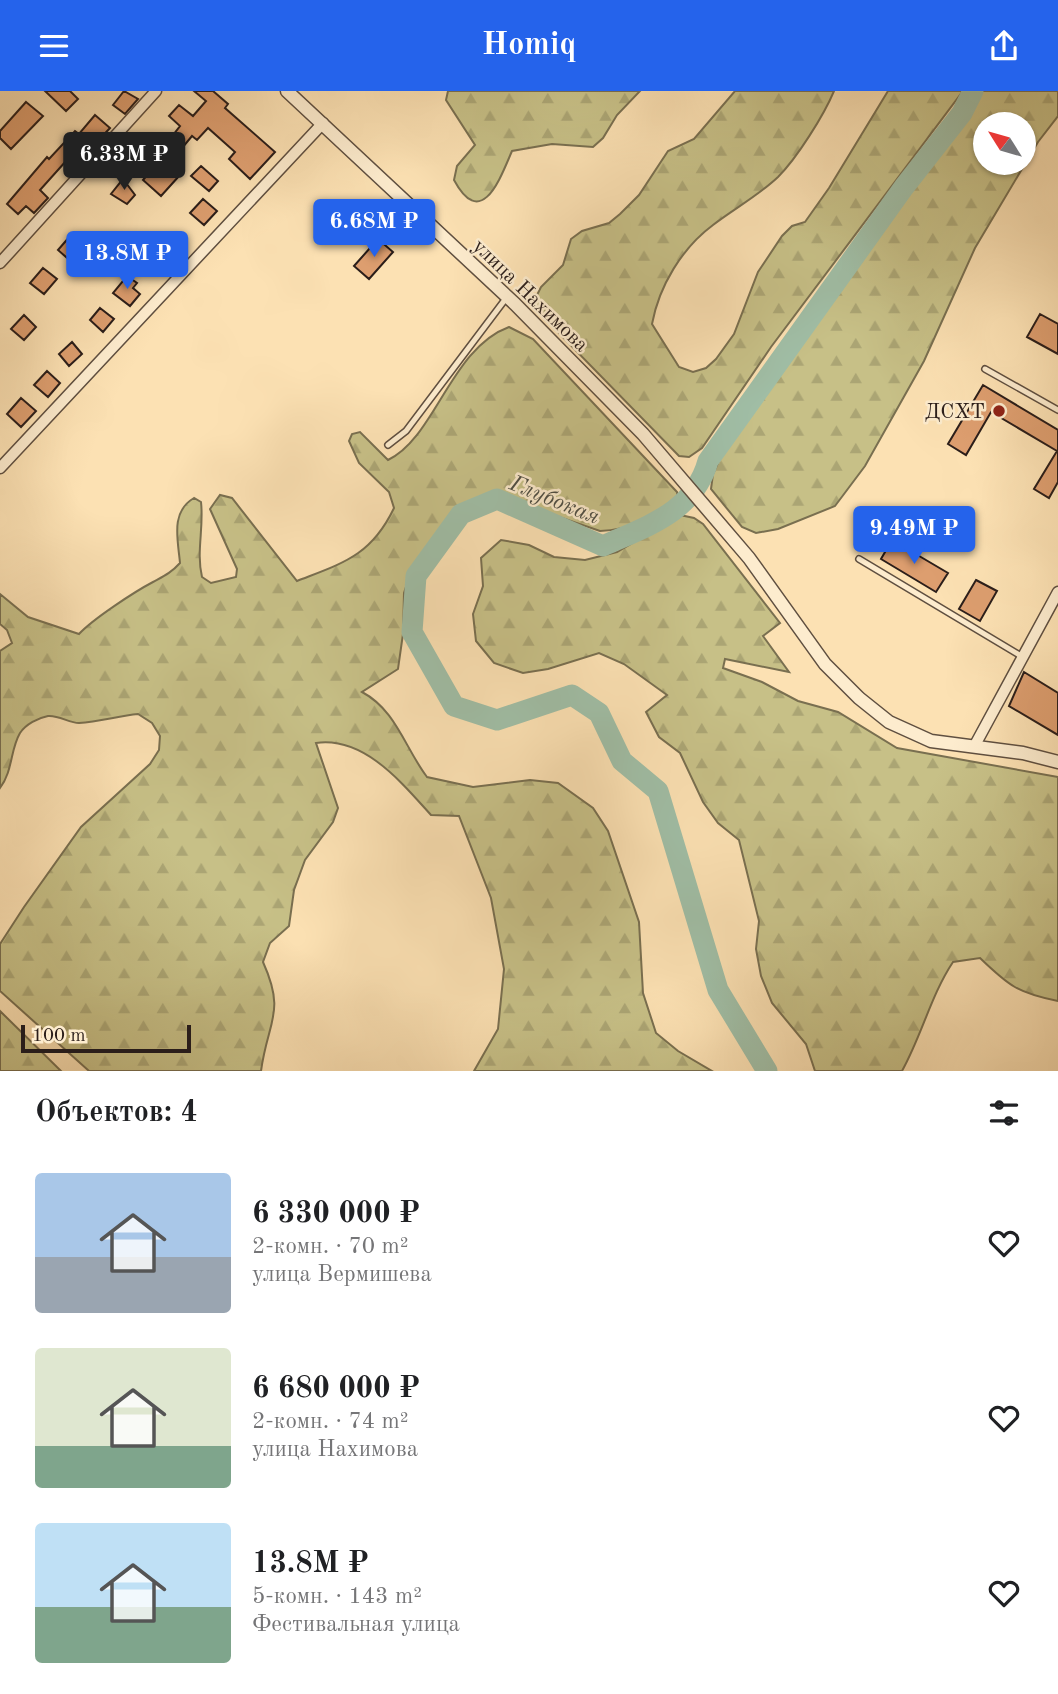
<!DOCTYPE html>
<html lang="ru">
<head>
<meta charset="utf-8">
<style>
  :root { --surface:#fff; --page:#f2f2f2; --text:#202124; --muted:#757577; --accent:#2563eb }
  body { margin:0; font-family:"Old Standard TT",serif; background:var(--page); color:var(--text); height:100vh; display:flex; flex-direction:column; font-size:26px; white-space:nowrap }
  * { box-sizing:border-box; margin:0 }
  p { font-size:23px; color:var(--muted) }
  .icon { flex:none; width:38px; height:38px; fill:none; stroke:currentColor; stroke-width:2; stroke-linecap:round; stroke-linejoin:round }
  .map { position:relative; height:980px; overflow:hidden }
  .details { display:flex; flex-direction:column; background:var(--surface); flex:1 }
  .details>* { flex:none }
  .needle { width:46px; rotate:307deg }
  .fabs { position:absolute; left:973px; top:21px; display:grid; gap:14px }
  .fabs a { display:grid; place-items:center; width:63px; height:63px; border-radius:50%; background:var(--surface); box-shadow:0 2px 5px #0004; font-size:35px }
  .scale { position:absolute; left:21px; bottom:18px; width:170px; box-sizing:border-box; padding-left:7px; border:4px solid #2b1e1a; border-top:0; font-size:19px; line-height:24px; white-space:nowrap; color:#2b1e1a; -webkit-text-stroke:5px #fdecce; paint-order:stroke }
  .price { position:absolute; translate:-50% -60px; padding:0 16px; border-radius:7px; background:var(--accent); color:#fff; font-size:23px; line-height:46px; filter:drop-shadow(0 2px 4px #0008) }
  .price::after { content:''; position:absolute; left:50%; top:42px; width:21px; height:16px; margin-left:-10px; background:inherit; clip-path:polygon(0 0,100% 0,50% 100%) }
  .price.active { background:#222; color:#fff }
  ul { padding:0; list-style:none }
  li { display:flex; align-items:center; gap:21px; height:175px; padding:0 35px }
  li span { display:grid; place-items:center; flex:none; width:196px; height:140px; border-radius:7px; color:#555 }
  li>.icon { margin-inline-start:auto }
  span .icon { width:84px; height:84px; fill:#fffc; stroke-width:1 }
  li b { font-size:30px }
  h2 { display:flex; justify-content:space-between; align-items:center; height:84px; padding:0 35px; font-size:30px }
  header { display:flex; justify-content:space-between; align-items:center; height:91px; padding:0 35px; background:var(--accent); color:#fff; font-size:32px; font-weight:700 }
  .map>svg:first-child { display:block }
</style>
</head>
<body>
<header><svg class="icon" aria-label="menu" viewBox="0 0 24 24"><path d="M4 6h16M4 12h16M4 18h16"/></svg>Homiq<svg class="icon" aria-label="share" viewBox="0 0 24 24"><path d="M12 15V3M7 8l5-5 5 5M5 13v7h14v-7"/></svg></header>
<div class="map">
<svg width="1058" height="980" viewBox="0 0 1058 980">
  <defs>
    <pattern id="forest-firs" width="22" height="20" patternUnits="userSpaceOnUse" patternTransform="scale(1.75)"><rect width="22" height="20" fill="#c7c087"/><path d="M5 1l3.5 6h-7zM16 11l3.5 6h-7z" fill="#aba574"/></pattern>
  </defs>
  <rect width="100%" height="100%" fill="#fce1b3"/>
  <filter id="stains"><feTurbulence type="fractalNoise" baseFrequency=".00286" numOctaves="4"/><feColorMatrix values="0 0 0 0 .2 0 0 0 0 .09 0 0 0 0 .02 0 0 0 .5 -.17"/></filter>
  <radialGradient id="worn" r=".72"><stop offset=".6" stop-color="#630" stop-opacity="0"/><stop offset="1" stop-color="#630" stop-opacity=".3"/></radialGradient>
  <!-- forest -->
  <path fill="url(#forest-firs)" stroke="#796f50" stroke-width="2" fill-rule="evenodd" d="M 448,0 L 640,0 L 617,24 L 603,47 L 593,56 L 552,53 L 512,60 C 501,85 482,141 454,89 L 457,75 L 475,54 L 446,9 Z
    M 735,0 L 834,0 C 824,24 797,67 778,86 C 758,105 735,117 713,134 C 682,157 659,195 652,233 L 679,276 L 693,281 L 706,277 L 716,268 L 734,243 L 758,181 L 782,145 L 792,135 L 805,131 L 829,97 L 888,0 L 963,0 L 771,256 L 702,357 L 689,366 L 679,365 L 546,229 L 534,210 L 541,196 L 563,174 L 571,148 L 582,140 L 609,132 L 620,123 L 639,104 L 668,60 L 694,48 Z
    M 980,0 L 1058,0 L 1058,25 L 1038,51 L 975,157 L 924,270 L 865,375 L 835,415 L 778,438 L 756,442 L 742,436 L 711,398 L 713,383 L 724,359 L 887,131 L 961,35 ZM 985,33 L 1024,33 L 1024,72 L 985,72 Z
    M 509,236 L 533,248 L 677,401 L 678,407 C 658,427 628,439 600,440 L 495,404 L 475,410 L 448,426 L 411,481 L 404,502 L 403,543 L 398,578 L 362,601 C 396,619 405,657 427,686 L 473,696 L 530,689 L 558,692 L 593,717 L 608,740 L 639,831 L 643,902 L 656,942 L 678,960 L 712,980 L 474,980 L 498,938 L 504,878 L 491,807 L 459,725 L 431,724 C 402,692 364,645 316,652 L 338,717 L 333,731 L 305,769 L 294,799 L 289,835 L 270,852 L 263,871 C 286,922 268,929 261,980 L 89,980 L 0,900 L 0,853 L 24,816 L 81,736 L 150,673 L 159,659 L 160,645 L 152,632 L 138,623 C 118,625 99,631 79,632 C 69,632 59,624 48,625 C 38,627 26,633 20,642 C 10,659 13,680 0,697 L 0,560 L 12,552 L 7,539 L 0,533 L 0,503 L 28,526 L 79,543 C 93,528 134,501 153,491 C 164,485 171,482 180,472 C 178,449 170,421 194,407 L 201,411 C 204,437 196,461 202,486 L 211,492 L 236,486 L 237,478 L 210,418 L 220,404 L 232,407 L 297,490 C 343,472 371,465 394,417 L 389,401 L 359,372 L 349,350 L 352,343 L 360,341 L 388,369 C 435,347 451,257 509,236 Z
    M 680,424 L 694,427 L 703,433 L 780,532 L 763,545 L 789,581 L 725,568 L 723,577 L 762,591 L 798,610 L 838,621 L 897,657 L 1058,686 L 1058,910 C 1018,902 1009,895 980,867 L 953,871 C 931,904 922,944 902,980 L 815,980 L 806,953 L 772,912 L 761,885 L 756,858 L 759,830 L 739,749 L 718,732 L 703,711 L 680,662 L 659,646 L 646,621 L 667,604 L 624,573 L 599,562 L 548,578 L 523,582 L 494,572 L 476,550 L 473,523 L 483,495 L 481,467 L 501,449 L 529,454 L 554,466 L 585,469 L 617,461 Z
    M 0,920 L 61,980 L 0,980 Z"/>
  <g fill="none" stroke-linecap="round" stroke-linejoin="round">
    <!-- river -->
    <path stroke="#a0bea6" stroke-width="21" d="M 767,980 L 718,899 L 658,700 L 622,670 L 599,622 L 572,604 L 497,629 L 454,615 L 412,541 L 416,485 L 461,423 L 497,408 L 603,455 C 647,435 694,421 708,370 L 904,96 L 962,22 L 973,0"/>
  </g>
  <!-- building -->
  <path fill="#dd9e6f" stroke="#2b1e1a" stroke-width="2" d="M 45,0 L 70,0 L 78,8 L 66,20 Z
    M 124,0 L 138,8 L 125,23 L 113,14 Z
    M 194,0 L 213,0 L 228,13 L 225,17 L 275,61 L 250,88 L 229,68 L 235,61 L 208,37 L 197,49 L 192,45 L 178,62 L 166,53 L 180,35 L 169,25 L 179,14 L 193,25 L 206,10 Z
    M 26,11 L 43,25 L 11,58 L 0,47 L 0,40 Z
    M 95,24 L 110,37 L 81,68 L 76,68 L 70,74 L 66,70 L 40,99 L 48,107 L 34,122 L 26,115 L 18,123 L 7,113 L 47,66 L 49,68 L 75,40 L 79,43 Z
    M 160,69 L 179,85 L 161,105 L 143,89 Z
    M 201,75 L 218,90 L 209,100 L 191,85 Z
    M 123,88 L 135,104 L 127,113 L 111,103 Z
    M 203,108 L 217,120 L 204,134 L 190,122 Z
    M 71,144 L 87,158 L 74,173 L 58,159 Z
    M 378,148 L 393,161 L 369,188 L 354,175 Z
    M 43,177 L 57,188 L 44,203 L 30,192 Z
    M 127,185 L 137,192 L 133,197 L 140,203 L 130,215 L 113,202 Z
    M 100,217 L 114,228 L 103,241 L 90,229 Z
    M 1040,223 L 1058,233 L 1058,263 L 1027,246 Z
    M 24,224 L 36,236 L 24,249 L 11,238 Z
    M 72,251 L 82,263 L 69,275 L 59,263 Z
    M 47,280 L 60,292 L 48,306 L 34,294 Z
    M 983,294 L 1058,339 L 1058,391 L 1049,407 L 1034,398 L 1057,360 L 991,321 L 966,364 L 948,353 Z
    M 21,307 L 36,320 L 21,336 L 7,323 Z
    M 892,449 L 948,482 L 936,501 L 881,468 Z
    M 976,489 L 997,500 L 980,530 L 959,518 Z
    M 1024,581 L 1058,602 L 1058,644 L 1009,615 Z"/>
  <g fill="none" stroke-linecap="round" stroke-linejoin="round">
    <!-- service casing -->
    <g stroke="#5f4f40" stroke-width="8">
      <path id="service" d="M 985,278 L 1058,319
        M 388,354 L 406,340 L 507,206
        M 859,468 L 1021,565"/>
    </g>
    <!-- minor casing -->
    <g stroke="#5f4f40" stroke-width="13">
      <path id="minor" d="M 0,172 L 156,0
        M 0,377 L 323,32
        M 975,654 L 1058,501"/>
    </g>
    <!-- tertiary casing -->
    <g stroke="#5f4f40" stroke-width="15">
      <path id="tertiary" d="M 287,0 L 515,213 L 643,343 L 749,467 L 825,573 L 859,607 L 889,631 L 931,650 L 1023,662 L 1058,671"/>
    </g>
    <!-- service -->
    <use href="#service" stroke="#fdecce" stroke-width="5"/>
    <!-- minor -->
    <use href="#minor" stroke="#fdecce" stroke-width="10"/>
    <!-- tertiary -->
    <use href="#tertiary" stroke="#fdecce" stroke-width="12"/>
  </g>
  <!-- markers -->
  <circle fill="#8f2418" stroke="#fdecce" stroke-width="2.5" cx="999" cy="320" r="7"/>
  <g text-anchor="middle" stroke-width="5" stroke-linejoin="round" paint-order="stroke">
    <!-- street labels -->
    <g font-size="21" fill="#2b1e1a" stroke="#fdecce">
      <text transform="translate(531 204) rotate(44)" y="7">улица Нахимова</text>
    </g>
    <!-- poi labels -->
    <g font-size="21" fill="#2b1e1a" stroke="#fdecce" text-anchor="end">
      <text x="985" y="327">ДСХТ</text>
    </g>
    <!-- water labels -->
    <g font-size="23" font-style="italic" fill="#4e4e44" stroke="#fdecce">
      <text transform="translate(555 408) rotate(22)" y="8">Глубокая</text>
    </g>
  </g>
  <rect width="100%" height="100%" filter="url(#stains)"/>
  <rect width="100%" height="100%" fill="url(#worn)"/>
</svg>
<div class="fabs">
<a><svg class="needle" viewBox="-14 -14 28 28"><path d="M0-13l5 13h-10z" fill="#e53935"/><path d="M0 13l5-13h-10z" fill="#757577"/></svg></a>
</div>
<div class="scale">100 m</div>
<b class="price active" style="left:124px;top:101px">6.33M ₽</b>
<b class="price" style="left:374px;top:168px">6.68M ₽</b>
<b class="price" style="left:127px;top:200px">13.8M ₽</b>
<b class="price" style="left:914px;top:475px">9.49M ₽</b>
</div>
<section class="details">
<h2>Объектов: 4<svg class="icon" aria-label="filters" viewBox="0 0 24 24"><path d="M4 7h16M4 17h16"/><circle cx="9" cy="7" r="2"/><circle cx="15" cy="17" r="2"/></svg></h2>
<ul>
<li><span style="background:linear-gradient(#a9c7e8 60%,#9aa5b1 0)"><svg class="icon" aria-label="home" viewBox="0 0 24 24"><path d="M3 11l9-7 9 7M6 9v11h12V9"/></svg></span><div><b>6 330 000 ₽</b><p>2-комн. · 70 m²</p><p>улица Вермишева</p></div><svg class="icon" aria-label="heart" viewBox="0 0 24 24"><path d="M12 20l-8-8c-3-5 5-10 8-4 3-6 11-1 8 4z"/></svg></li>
<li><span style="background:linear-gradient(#dfe7d0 70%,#7fa58c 0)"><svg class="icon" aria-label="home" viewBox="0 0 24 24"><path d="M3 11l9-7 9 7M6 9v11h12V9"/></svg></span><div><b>6 680 000 ₽</b><p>2-комн. · 74 m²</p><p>улица Нахимова</p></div><svg class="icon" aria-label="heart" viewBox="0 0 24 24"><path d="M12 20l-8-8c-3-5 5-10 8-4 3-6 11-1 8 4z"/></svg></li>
<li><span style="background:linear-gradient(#bfe0f5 60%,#7fa58c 0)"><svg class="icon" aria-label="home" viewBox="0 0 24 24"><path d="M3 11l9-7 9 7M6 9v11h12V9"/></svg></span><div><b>13.8M ₽</b><p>5-комн. · 143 m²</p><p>Фестивальная улица</p></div><svg class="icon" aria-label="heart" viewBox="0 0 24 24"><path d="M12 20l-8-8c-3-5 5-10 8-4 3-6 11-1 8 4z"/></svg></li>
</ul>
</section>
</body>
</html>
